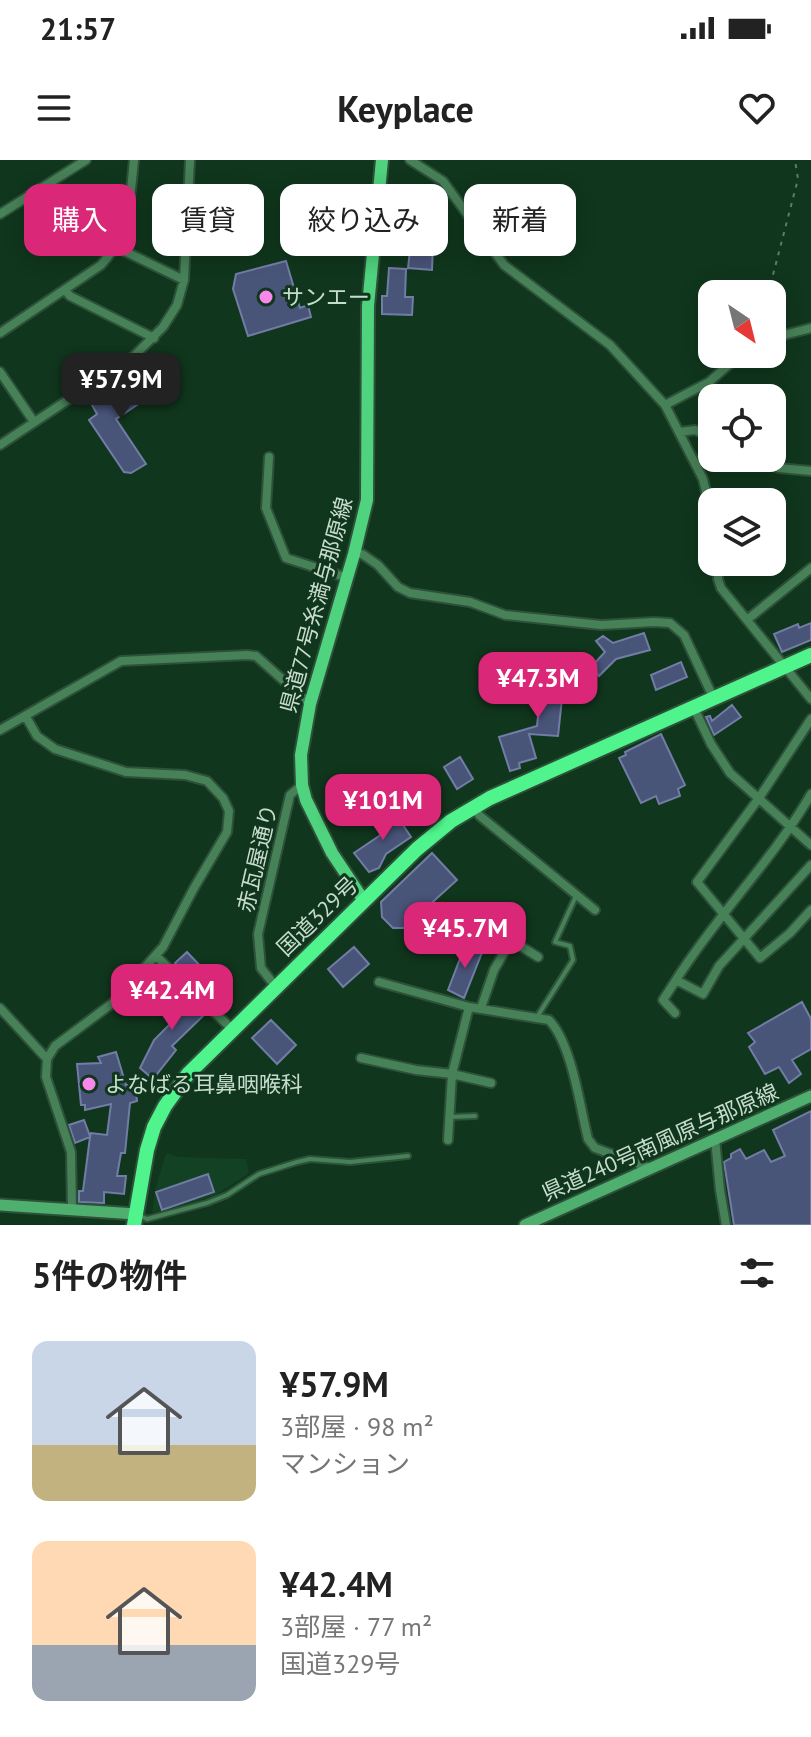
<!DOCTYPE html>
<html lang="ja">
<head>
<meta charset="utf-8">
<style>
  :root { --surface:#fff; --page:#f2f2f2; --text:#222; --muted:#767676; --accent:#db2777 }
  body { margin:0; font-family:"PT Sans","Noto Sans JP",sans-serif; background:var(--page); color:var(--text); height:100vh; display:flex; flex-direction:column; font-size:30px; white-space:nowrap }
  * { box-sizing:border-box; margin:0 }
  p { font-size:26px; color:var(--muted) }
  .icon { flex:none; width:44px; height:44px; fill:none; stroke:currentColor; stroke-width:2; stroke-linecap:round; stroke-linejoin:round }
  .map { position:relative; height:1065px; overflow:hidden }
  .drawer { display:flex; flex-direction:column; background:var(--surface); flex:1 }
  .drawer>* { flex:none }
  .guide { position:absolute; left:24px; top:24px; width:764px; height:72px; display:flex; gap:16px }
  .needle { width:52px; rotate:145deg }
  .tools { position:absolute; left:698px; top:120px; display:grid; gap:16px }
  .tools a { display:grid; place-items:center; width:88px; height:88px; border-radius:16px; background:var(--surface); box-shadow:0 4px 20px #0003; font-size:40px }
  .price { position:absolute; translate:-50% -68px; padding:0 18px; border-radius:16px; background:var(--accent); color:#fff; font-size:26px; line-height:52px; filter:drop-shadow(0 2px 4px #0008) }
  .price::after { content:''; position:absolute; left:50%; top:48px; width:24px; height:18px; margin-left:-12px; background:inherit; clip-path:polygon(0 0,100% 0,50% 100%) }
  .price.current { background:#222; color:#fff }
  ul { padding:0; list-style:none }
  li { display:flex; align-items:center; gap:24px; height:200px; padding:0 32px }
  li span { display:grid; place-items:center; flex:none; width:224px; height:160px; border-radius:16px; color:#555 }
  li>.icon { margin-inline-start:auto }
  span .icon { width:96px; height:96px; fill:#fffc; stroke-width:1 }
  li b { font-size:34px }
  h2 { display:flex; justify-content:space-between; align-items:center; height:96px; padding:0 32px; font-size:34px }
  .pill { padding:0 28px; border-radius:16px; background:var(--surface); box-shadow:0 4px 20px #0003; font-size:28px; line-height:72px }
  .pill.current { background:var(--accent); color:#fff }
  .status { display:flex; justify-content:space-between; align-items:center; height:56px; padding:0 40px; background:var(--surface); direction:ltr }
  .status svg { height:22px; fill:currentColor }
  header { display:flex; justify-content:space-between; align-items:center; height:104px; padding:0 32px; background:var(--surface); font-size:36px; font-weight:700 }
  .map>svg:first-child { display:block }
</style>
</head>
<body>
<div class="status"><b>21:57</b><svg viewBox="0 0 49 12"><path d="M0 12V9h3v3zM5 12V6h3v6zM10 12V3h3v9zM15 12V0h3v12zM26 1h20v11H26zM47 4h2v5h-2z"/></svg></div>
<header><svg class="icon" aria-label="menu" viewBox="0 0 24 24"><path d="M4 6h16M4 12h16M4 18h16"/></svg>Keyplace<svg class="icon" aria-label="heart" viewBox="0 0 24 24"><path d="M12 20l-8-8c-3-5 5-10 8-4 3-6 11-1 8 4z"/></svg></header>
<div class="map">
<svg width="811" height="1065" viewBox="0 0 811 1065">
  <rect width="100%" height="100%" fill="#10361d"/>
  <!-- built -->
  <path fill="#124123" d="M 166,993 L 179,997 L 246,999 L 249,1013 L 216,1035 L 166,1051 L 152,1052 L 156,1027 Z"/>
  <!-- building -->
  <path fill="#495479" stroke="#717da5" stroke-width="2" d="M 411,81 L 433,85 L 432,110 L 408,108 Z
    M 286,101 L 300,148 L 308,145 L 311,157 L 248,176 L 233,129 L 236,114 Z
    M 389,108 L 406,109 L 405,137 L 413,137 L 412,155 L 382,154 L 382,136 L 387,136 Z
    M 141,212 L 155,233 L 116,259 L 146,304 L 131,313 L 124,312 L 89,260 L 97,254 L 92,245 Z
    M 811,463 L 811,480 L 782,492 L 774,474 L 798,464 L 799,468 Z
    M 644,473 L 650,490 L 616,499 L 599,516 L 591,507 L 605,492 L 596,481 L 603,476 L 613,483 Z
    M 681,502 L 687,517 L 656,530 L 651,515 Z
    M 543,507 L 565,510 L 558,576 L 529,574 L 536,598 L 519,603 L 520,608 L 510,611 L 499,577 L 537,566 Z
    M 732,545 L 741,557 L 714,575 L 706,557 L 710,556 L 712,561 Z
    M 661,574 L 685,625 L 678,629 L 680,636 L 659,644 L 656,636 L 641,643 L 619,598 L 626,595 L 625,592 Z
    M 460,597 L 473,619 L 457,629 L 444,607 Z
    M 393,650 L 411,677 L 386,694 L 379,708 L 369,712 L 354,693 L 382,674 L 375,662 Z
    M 432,693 L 457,720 L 404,768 L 393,768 L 382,757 L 381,742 Z
    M 466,783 L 483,790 L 464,838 L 448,830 Z
    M 354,787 L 369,804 L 343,827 L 328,809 Z
    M 187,792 L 222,829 L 211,839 L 175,803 Z
    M 172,821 L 205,854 L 172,886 L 176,890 L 153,919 L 140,908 L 154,880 L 182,852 L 167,836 L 173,831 L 168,825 Z
    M 802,842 L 811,859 L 811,889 L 792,900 L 801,914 L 789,923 L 779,907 L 765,914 L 749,887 L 755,882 L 748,873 Z
    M 271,860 L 296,885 L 277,904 L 252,878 Z
    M 116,892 L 126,925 L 135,925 L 137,941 L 130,943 L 125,993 L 121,993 L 117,1016 L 126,1016 L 124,1034 L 104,1032 L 104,1043 L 79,1042 L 79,1031 L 83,1031 L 90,977 L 75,983 L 69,965 L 84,960 L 90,976 L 91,973 L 107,975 L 111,944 L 85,950 L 85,945 L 81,945 L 77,904 L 101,903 L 98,897 Z
    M 811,951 L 811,1065 L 734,1065 L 724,1002 L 731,998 L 731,994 L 740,989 L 746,999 L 764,990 L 771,1002 L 785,996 L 773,970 Z
    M 208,1014 L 214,1032 L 162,1050 L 156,1032 Z"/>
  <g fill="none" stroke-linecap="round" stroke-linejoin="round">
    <!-- lane casing -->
    <g stroke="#2d5139" stroke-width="8">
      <path id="lane" d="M 537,857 L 573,800 L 570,786 L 555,782 L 576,736
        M 450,957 L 475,956
        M 138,1055 L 147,1059 L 207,1043 L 227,1035 L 259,1014 L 297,1002 L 310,999 L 350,1002 L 408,996"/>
    </g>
    <!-- street casing -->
    <g stroke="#2d5139" stroke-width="12">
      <path id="street" d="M 410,0 L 443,21 L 504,105 L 610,185 L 665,245 L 703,319 L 712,357
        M 0,54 L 86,0
        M 116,87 L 184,120
        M 65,130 L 70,136 L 154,178
        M 0,173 L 101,105 C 129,75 130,40 134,0
        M 772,178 L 811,168
        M 0,212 L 34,262
        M 665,245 L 709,222 L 741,194
        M 680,272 L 695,270 L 712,277
        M 0,285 L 134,196 L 163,167 L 177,145 L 184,120 L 190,0
        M 269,297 L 266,348 L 286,398 L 348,418
        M 757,298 L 779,308 L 811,311
        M 354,394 L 362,394 L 378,405 L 398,427 L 410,433 L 470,442 L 505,455 L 601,465 L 654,462 L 670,463 L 684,475 L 713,537
        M 719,402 L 718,419 L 721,428 L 811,539
        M 748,459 L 811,408
        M 693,546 L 711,584 L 730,613 L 811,685
        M 26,557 L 37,576 L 55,589 L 126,612 L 185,615 L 207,621 L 223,638 L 229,651 L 227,672 L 194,728 L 163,787 L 114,842 L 55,886 L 47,899 L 46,917 L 71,992 L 72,1049
        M 811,559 L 759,638 L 697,722 L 760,798 L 790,773 L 811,750
        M 0,570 L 121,501 L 247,495 L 256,496 L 310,544
        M 811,634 C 773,700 717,755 676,820 L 703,834 L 719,806 L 811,705
        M 473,647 L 480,656 L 595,750
        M 156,796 L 233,870
        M 379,822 L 469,847 L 549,860 C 572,884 580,947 588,979 L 595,988 L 650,1008
        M 276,827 L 261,808 L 258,774 L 290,635 L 302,625
        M 0,848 L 47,899
        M 481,848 L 494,810 L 511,780 L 538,797
        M 675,853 L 663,840 L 676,820
        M 361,898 L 416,910 L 452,914 L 469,847
        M 715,979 L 720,1030 L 726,1065
        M 448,980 L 452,914 L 491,923"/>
    </g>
    <!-- secondary casing -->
    <g stroke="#2d5139" stroke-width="15">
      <path id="secondary" d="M 0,1045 L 136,1054
        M 525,1065 L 811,936"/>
    </g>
    <!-- primary casing -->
    <g stroke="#2d5139" stroke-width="16">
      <path id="primary" d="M 364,741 L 332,693 L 306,640 L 302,625 L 301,595 L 310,544 L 354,394 L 367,340 L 368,146 L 382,0"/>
    </g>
    <!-- highway casing -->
    <g stroke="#2d5139" stroke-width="18">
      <path id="highway" d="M 134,1065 L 147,990 L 154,967 L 165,946 L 188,914 L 417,689 L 451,661 L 490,638 L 811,495"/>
    </g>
    <!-- path -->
    <path stroke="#5e7c67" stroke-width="2" stroke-dasharray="4 6" stroke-linecap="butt" d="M 768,134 L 798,19 L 795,0"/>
    <!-- lane -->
    <use href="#lane" stroke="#478158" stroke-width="4"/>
    <!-- street -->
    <use href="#street" stroke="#478158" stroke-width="8"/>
    <!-- secondary -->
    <use href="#secondary" stroke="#4eaf6e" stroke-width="11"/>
    <!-- primary -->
    <use href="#primary" stroke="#50d37e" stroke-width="12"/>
    <!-- highway -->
    <use href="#highway" stroke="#4ff48d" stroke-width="14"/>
  </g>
  <!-- markers -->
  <g fill="#f888ea" stroke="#10361d" stroke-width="3">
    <circle cx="266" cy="137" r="8"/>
    <circle cx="89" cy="924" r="8"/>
  </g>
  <g text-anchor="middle" stroke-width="6" stroke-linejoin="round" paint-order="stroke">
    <!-- poi labels -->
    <g font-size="22" fill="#c7dccc" stroke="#10361d" text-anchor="start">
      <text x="282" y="145">サンエー</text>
      <text x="105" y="932">よなばる耳鼻咽喉科</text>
    </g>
    <!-- street labels -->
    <g font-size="22" fill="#c7dccc" stroke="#10361d">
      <text transform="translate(316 445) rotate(-75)" y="8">県道77号糸満与那原線</text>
      <text transform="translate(257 698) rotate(-77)" y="8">赤瓦屋通り</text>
      <text transform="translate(317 756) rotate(-44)" y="8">国道329号</text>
      <text transform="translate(660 982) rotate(-24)" y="8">県道240号南風原与那原線</text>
    </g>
  </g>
</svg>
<div class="tools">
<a><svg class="needle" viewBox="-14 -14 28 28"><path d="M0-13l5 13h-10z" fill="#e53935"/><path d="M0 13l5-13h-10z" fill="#767676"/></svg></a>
<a><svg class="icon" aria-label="locate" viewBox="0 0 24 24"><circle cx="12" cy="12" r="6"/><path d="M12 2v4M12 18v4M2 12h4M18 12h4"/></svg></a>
<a><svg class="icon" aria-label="layers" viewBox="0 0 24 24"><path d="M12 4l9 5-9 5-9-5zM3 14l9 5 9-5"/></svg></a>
</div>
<b class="price current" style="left:121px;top:261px">¥57.9M</b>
<b class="price" style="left:538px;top:560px">¥47.3M</b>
<b class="price" style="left:383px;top:682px">¥101M</b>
<b class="price" style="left:465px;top:810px">¥45.7M</b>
<b class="price" style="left:172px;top:872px">¥42.4M</b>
<div class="guide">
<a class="pill current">購入</a>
<a class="pill">賃貸</a>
<a class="pill">絞り込み</a>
<a class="pill">新着</a>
</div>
</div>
<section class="drawer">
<h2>5件の物件<svg class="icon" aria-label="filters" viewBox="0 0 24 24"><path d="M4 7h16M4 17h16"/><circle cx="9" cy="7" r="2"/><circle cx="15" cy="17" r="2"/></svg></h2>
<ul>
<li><span style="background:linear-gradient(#c9d6e8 65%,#c2b280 0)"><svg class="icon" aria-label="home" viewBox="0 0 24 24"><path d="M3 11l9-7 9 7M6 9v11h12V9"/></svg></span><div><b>¥57.9M</b><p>3部屋 · 98 m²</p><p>マンション</p></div></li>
<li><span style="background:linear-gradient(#ffd9b3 65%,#9aa5b1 0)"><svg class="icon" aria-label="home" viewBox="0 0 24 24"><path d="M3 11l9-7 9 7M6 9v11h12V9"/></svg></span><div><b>¥42.4M</b><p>3部屋 · 77 m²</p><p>国道329号</p></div></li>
</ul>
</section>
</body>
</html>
